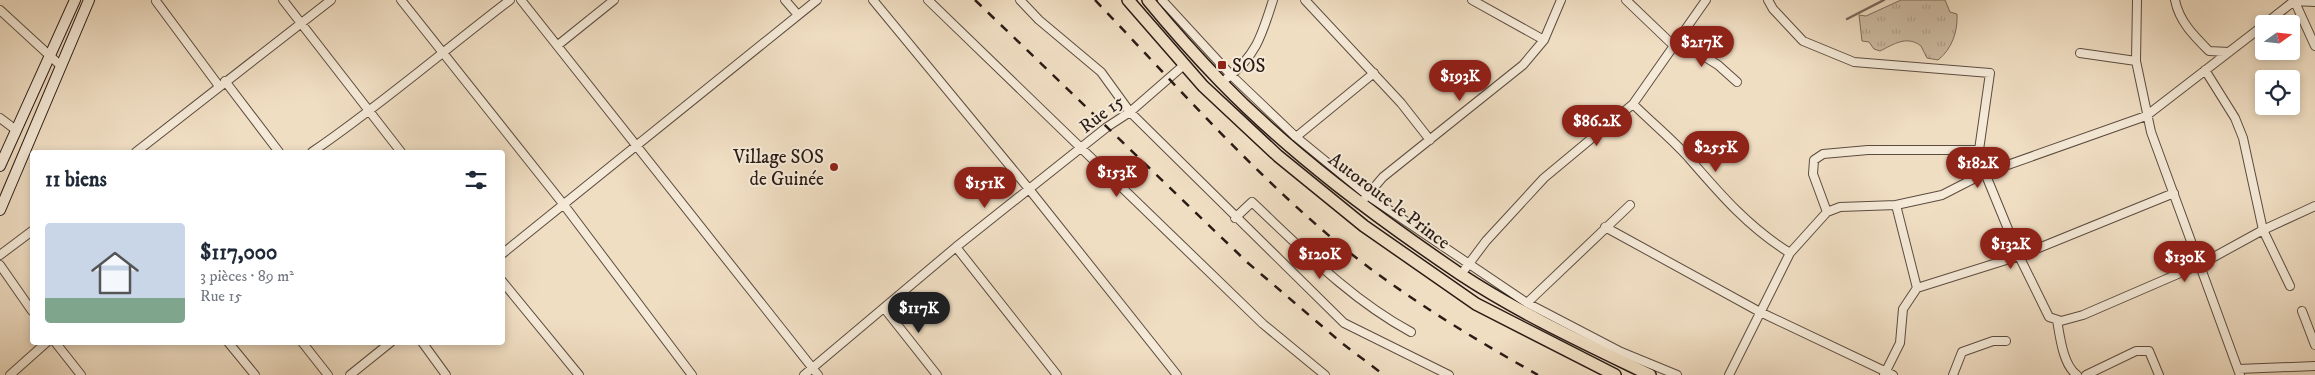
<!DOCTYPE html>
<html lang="fr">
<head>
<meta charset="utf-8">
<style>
  :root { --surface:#fff; --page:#f2f2f3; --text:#1f2937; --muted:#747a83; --accent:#8f2418 }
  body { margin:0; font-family:"IM FELL DW Pica",serif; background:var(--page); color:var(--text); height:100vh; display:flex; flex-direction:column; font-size:19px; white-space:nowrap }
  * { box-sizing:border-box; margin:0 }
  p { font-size:16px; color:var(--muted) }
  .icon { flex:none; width:28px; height:28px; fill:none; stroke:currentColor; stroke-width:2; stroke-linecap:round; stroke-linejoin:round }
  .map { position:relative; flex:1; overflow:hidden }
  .drawer { position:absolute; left:30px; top:150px; width:475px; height:195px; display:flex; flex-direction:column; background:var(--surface); border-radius:5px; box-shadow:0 2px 8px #0003 }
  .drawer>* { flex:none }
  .needle { width:32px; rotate:75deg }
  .buttons { position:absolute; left:2255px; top:15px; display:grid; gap:10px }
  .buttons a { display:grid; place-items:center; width:45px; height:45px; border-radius:5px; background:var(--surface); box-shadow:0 2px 8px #0003; font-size:25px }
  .price { position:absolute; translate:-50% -42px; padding:0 11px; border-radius:18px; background:var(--accent); color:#fff; font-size:16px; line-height:32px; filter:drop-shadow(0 1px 2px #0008) }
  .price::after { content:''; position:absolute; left:50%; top:30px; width:15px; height:11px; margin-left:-8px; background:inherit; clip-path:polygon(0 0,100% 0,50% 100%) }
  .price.current { background:#222; color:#fff }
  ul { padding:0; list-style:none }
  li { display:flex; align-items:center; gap:15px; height:125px; padding:0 15px }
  li span { display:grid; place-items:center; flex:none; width:140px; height:100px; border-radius:5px; color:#555 }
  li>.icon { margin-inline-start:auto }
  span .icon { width:60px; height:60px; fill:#fffc; stroke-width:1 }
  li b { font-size:21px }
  h2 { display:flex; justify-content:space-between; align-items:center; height:60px; padding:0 15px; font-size:21px }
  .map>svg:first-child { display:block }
</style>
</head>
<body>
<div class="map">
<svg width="2315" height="375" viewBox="0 0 2315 375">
  <defs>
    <pattern id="grass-tufts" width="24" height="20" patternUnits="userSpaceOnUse" patternTransform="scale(1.25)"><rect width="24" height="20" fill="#cebda5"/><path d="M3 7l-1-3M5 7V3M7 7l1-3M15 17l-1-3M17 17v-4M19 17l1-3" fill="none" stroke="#b1a28d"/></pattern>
  </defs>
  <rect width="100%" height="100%" fill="#f0dec3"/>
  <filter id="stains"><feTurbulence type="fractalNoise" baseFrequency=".004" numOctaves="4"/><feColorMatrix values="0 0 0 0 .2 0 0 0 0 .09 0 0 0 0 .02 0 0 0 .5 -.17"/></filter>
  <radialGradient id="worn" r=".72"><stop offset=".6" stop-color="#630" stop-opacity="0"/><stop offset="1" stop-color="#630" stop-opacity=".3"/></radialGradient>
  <!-- grass -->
  <path fill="url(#grass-tufts)" stroke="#7c6c5d" d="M 1901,0 L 1945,0 L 1950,12 L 1957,14 C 1958,31 1952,49 1938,60 L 1927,58 L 1921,46 C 1907,35 1894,44 1880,51 L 1874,49 L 1869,42 L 1862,41 L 1859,15 L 1866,16 Z"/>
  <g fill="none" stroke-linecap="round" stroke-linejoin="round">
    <!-- stream -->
    <path stroke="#79685a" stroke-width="2.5" d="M 1847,19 L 1884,0"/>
    <!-- minor casing -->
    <g stroke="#5c4c40" stroke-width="10">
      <path id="minor" d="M 283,0 L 401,152
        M 401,0 L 564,205 L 692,375
        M 521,0 L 818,375
        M 785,0 L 798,15
        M 873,0 L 1029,189 L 1177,375
        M 928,0 L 1263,324 L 1325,375
        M 1020,0 L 1039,20 L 1101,72 L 1130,112 L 1344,323 L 1449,375
        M 1162,0 L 1231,75 L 1296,137 L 1367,195 L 1527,303 L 1621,352 L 1677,375
        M 1305,0 L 1401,103 L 1430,140
        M 1472,0 L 1544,40
        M 1626,0 L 1674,46
        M 1768,0 L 1773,9 L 1803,41 L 1854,62 L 1990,73 L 1979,150 L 1985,173 L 2019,256 L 2049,317 L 2061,321 L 2083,315 L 2201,264 L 2263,230 L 2315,206
        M 2137,0 L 2136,61 L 2151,132 L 2240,375
        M 2175,0 C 2179,21 2194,36 2209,51 L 2229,52
        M 2294,0 L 2315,46
        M 156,1 L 219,86
        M 0,10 L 61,66
        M 2265,24 L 2294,1 L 2315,2
        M 1678,40 L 1718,65 L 1737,82
        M 558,45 L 614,0
        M 2080,53 L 2136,61
        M 2205,70 L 2235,118 L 2243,138 L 2263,230 L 2290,286
        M 1227,78 C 1257,55 1262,34 1273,0
        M 225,81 L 279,152
        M 1633,104 C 1651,122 1671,138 1688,157 C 1720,194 1748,227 1790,253
        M 0,118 L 16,130
        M 1296,137 L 1374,73
        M 136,152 L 331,0
        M 312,152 C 381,105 443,51 510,0
        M 1365,198 L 1383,177 L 1523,65 L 1544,40 L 1561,0
        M 1896,205 L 1917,288
        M 1827,212 L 1813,174 L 1814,160 L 1823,154 L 1868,150 L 1979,150
        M 1235,218 L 1252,202 C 1302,249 1350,299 1411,332
        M 1605,227 L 1760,312 L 1893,375
        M 956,247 L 1057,375
        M 502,254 L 817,0
        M 0,255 L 32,231
        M 0,265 L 32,311
        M 1465,269 L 1486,241 L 1544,178 L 1633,104 L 1706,0
        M 502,281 L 579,375
        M 1527,303 L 1630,205
        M 884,308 L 937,375
        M 2302,311 L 2315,345
        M 2057,320 C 2060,337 2063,365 2077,375
        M 55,342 L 81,375
        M 228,342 L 255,375
        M 302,342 L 328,375
        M 422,342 L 446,375
        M 2238,369 L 2315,366
        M 10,375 L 47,342
        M 350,375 L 391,342
        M 804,375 L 956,247 L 1107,127 L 1130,112 L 1184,65
        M 1729,375 L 1790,253 L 1827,212 L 1840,207 L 1896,205 L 1942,195 L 1985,173 L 2146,116 L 2264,25
        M 1884,375 L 1900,343 L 1903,309 L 1917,288 L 2019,256 L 2174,193
        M 1953,375 L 1962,352 L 1993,341 L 2006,341
        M 2086,375 L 2136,351 L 2149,351 L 2159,375"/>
    </g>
    <!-- secondary casing -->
    <g stroke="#2a1b15" stroke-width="12">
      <path id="secondary" d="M 0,166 L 75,0
        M 0,210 L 89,0"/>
    </g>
    <!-- primary casing -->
    <g stroke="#2a1b15" stroke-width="14">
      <path id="primary" d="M 1128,0 L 1203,86 L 1278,156 L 1364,226 L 1476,304 L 1615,375
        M 1148,0 C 1171,28 1196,56 1221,82 C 1291,154 1376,217 1460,274 C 1519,313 1586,344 1650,375"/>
    </g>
    <!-- minor -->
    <use href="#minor" stroke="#f5ead8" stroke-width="8"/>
    <!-- secondary -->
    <use href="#secondary" stroke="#f5ead8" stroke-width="10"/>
    <!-- primary -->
    <use href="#primary" stroke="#f0dec3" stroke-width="11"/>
    <!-- rail -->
    <path stroke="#2a1b15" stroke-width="2.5" stroke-dasharray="9 9" stroke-linecap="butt" d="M 975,0 L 1248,263 L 1343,344 L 1384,375
      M 1095,0 C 1174,83 1250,170 1339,244 C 1400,294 1469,336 1538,375"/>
  </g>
  <!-- markers -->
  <g fill="#8f2418" stroke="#f5ead8" stroke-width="2">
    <rect x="1217" y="60" width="10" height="10" rx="2.5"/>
    <circle cx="834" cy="167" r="5"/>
  </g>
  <g text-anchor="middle" stroke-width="4" stroke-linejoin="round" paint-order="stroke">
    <!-- poi labels -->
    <g font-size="19" fill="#2a1b15" stroke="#f5ead8" text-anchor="start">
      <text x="1232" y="72">SOS</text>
      <text x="824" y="163" text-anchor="end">Village SOS<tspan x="824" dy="22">de Guinée</tspan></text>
    </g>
    <!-- street labels -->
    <g font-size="19" fill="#2a1b15" stroke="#f5ead8">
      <text transform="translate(1101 113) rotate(-37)" y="7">Rue 15</text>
      <text transform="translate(1390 200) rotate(37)" y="7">Autoroute le Prince</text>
    </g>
  </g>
  <rect width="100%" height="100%" filter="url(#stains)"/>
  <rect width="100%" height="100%" fill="url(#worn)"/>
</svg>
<div class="buttons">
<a><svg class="needle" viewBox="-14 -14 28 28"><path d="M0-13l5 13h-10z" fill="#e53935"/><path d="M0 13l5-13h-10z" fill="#747a83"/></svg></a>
<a><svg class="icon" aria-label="locate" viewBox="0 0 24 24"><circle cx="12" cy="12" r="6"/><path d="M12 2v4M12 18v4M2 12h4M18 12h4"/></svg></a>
</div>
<b class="price" style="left:1702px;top:68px">$217K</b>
<b class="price" style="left:1460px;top:102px">$193K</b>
<b class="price" style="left:1597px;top:147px">$86.2K</b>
<b class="price" style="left:1716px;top:173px">$255K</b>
<b class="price" style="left:1978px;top:189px">$182K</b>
<b class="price" style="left:1117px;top:198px">$153K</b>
<b class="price" style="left:985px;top:209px">$151K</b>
<b class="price" style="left:2011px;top:270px">$132K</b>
<b class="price" style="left:1320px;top:280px">$120K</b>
<b class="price" style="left:2185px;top:283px">$130K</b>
<b class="price current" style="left:919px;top:334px">$117K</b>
<section class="drawer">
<h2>11 biens<svg class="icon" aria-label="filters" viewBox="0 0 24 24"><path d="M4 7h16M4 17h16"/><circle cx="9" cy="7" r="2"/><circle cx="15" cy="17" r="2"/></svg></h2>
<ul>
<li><span style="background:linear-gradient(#c9d6e8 75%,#7fa58c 0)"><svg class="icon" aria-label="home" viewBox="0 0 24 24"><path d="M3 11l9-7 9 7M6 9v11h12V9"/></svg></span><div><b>$117,000</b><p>3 pièces · 89 m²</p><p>Rue 15</p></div></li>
</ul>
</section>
</div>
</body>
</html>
